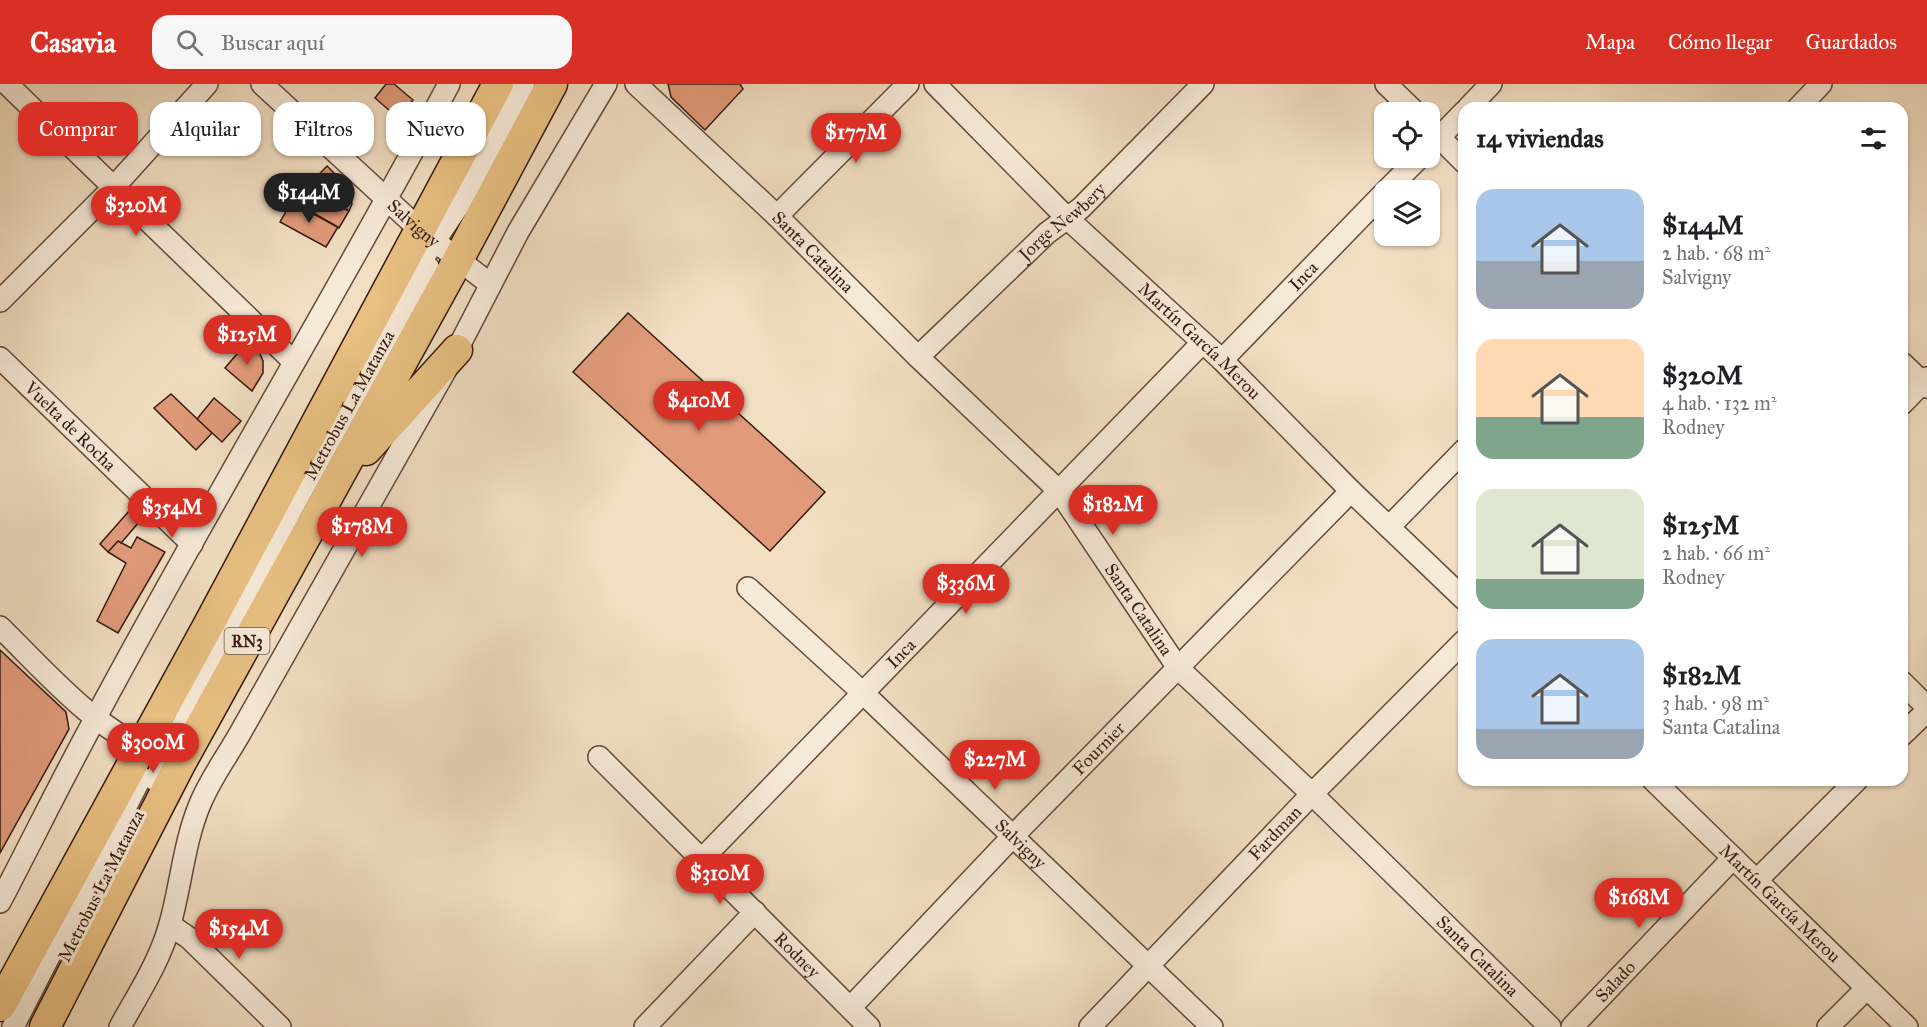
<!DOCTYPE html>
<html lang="es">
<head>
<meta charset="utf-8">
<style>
  :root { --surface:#fff; --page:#f6f6f6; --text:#202124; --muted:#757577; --accent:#d93025 }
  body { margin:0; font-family:"IM FELL Great Primer",serif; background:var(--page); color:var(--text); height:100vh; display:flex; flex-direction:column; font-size:22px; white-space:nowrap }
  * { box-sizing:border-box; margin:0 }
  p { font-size:20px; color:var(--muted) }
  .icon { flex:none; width:33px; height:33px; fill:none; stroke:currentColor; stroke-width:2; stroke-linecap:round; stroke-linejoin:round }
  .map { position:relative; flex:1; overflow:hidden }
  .side { position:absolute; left:1458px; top:18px; width:450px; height:684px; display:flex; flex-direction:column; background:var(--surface); border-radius:18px; box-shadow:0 2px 4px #0004 }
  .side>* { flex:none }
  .guide { position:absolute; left:18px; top:18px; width:570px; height:54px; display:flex; gap:12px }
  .tools { position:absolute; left:1374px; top:18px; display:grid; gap:12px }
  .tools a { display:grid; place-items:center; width:66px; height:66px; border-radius:12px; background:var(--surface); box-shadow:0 2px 4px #0004; font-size:30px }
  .price { position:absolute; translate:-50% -51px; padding:0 14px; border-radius:21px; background:var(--accent); color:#fff; font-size:20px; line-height:39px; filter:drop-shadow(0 2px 3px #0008) }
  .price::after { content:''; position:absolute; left:50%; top:36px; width:18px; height:14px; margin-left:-9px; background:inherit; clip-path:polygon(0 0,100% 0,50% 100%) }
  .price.on { background:#222; color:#fff }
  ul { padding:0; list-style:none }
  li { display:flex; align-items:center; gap:18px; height:150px; padding:0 18px }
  li span { display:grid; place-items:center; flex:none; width:168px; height:120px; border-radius:18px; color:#555 }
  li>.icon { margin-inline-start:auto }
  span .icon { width:72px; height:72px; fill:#fffc; stroke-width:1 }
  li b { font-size:26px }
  h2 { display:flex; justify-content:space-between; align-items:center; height:72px; padding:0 18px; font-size:26px }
  .tag { padding:0 21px; border-radius:18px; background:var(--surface); box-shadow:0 2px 4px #0004; font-size:21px; line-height:54px }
  .tag.on { background:var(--accent); color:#fff }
  header { display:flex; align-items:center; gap:36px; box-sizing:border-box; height:84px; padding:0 30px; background:var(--accent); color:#fff }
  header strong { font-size:28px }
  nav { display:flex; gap:33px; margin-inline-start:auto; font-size:21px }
  .search { width:420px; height:54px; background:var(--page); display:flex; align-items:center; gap:15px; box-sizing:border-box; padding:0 21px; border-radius:18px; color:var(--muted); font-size:22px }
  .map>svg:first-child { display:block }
</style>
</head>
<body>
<header>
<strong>Casavia</strong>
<div class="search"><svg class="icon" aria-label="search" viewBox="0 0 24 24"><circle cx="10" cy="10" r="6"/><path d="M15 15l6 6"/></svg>Buscar aquí</div>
<nav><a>Mapa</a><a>Cómo llegar</a><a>Guardados</a></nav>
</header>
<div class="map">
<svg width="1927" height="943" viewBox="0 0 1927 943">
  <rect width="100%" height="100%" fill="#f2dfc3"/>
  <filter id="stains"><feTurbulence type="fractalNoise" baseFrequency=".00333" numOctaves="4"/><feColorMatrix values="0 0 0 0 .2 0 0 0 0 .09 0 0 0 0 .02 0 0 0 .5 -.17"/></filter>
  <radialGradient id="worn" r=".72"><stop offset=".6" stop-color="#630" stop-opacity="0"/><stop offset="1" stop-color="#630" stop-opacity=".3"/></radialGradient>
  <!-- building -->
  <path fill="#e19b7a" stroke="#36190e" stroke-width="1.5" d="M 386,0 L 394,0 L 413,16 L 398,34 L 375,14 Z
    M 668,0 L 740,0 L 743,5 L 705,46 L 671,13 Z
    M 327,82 L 349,104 L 352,120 L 349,127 L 307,103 Z
    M 312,106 L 349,127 L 339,144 L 299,122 L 306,110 Z
    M 292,117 L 338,143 L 326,163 L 280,138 Z
    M 628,229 L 825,408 L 770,467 L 573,288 Z
    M 247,258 L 259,268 L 263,277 L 263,289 L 252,307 L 225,284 Z
    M 171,310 L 212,349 L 196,366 L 154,324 Z
    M 214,314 L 241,337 L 222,358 L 197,335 Z
    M 129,427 L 140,437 L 121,459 L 118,457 L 108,468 L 100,460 Z
    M 137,453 L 165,468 L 118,549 L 97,537 L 126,479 L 108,468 L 118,457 L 131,464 Z
    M 0,566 L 66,628 L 69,645 L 0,769 Z"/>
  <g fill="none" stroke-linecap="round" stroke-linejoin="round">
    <!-- minor casing -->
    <g stroke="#654a3b" stroke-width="24">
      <g id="minor">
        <path d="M 7,0 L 294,278"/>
        <path id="s1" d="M 262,0 L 419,145 L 490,200"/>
        <path id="s2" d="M 636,0 L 777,132 L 918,273 L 1059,407 L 1178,584 L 1312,710 L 1550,943"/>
        <path id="s3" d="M 935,0 L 1067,134 L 1222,276 L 1351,407 L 1464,515"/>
        <path d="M 1386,0 L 1415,28"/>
        <path d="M 1468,24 L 1491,0"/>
        <path d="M 1798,24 L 1821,0"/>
        <path d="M 1430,44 L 1464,78"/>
        <path d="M 1430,63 L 1464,28"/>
        <path d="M 1387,106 L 1419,74"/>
        <path d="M 777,132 L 908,0"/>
        <path d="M 410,193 L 459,121 L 524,0"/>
        <path d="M 0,217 L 113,104 L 207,0"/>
        <path id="s4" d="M 918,273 L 1047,149 L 1081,124 L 1203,0"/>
        <path id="s5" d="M 0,274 L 192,460"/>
        <path id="s6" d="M 1222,276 L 1384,109"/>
        <path d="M 1902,279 L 1927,303"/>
        <path d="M 1902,320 L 1927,294"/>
        <path d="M 1389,443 L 1464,366"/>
        <path id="s7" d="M 748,504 L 863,609 L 1212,943"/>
        <path d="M 0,543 C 47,589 92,643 154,669"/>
        <path d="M 1902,598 L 1927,623"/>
        <path d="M 1902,651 L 1927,627"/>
        <path id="s8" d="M 599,673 L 869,943"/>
        <path id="s9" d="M 155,696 L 290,428 L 419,195 L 428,183"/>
        <path id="s10" d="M 1653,696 L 1907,943"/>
        <path id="s11" d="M 702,775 L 1202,259"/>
        <path d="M 1757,796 L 1857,696"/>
        <path d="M 0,818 C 32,757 62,695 95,635 C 209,421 335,214 449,0"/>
        <path d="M 170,841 L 189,854 L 280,943"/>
        <path id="s12" d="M 851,923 L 1014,751 L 1351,407"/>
        <path d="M 13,943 L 141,693"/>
        <path d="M 120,943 C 138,910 160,877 170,840 C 181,801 184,758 200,720 C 211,693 229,670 243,644 L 457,266 L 518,148 L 606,0"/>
        <path d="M 645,943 L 755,828"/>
        <path id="s13" d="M 1090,943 L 1312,710 L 1464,557"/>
        <path id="s14" d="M 1572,943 L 1733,774"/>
        <path d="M 1828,943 L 1866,905"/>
      </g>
    </g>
    <!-- highway casing -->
    <g stroke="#36190e" stroke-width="33">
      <path id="highway" d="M 366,366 L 457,266
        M 0,922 L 208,542 L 498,0
        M 45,943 L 180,680 L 458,176 L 552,0"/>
    </g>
    <!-- minor -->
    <use href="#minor" stroke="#f7ead8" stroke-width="21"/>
    <!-- highway -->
    <use href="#highway" stroke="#e9c082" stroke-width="30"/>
  </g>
  <g text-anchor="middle" stroke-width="6" stroke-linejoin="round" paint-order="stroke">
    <!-- shield labels -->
    <rect fill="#f7ead8" stroke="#70584b" stroke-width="1.5" x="224.5" y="544" width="45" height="26" rx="4.5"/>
    <g font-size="16" font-weight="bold" fill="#36190e">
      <text x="247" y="563">RN3</text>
    </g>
    <!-- street labels -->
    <g font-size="18" fill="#36190e" stroke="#f7ead8">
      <text dy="6" stroke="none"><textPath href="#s1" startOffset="206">Salvigny</textPath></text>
      <text dy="6" stroke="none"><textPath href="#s4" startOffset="198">Jorge Newbery</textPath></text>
      <text dy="6" stroke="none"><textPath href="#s2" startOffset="244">Santa Catalina</textPath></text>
      <text dy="6" stroke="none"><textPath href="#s6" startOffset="117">Inca</textPath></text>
      <text dy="6" stroke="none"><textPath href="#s3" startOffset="369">Martín García Merou</textPath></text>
      <text dy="6" stroke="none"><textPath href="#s9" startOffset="422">Metrobus La Matanza</textPath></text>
      <text dy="6" stroke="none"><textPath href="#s5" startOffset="98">Vuelta de Rocha</textPath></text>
      <text dy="6" stroke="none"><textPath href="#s2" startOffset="730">Santa Catalina</textPath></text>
      <text dy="6" stroke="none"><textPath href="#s11" startOffset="286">Inca</textPath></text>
      <text dy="6" stroke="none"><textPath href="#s12" startOffset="358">Fournier</textPath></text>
      <text dy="6" stroke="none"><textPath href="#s13" startOffset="268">Fardman</textPath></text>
      <text dy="6" stroke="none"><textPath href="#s7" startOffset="374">Salvigny</textPath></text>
      <text transform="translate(101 802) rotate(-63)" y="6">Metrobus La Matanza</text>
      <text dy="6" stroke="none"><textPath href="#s10" startOffset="177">Martín García Merou</textPath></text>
      <text dy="6" stroke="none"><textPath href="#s8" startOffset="280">Rodney</textPath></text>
      <text dy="6" stroke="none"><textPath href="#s2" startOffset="1216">Santa Catalina</textPath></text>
      <text dy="6" stroke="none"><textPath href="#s14" startOffset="63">Salado</textPath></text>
    </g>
  </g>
  <rect width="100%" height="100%" filter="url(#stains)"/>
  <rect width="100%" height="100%" fill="url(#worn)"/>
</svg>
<div class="tools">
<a><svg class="icon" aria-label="locate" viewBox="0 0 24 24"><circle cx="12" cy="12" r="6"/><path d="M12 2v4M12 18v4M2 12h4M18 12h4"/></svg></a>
<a><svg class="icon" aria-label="layers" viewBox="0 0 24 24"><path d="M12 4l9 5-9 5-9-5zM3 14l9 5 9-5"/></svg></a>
</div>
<b class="price" style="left:856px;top:80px">$177M</b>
<b class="price on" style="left:309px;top:140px">$144M</b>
<b class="price" style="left:136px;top:153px">$320M</b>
<b class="price" style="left:247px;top:282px">$125M</b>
<b class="price" style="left:699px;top:348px">$410M</b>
<b class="price" style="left:1113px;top:452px">$182M</b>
<b class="price" style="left:172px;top:455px">$354M</b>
<b class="price" style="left:362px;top:474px">$178M</b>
<b class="price" style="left:966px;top:531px">$336M</b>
<b class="price" style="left:153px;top:690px">$300M</b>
<b class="price" style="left:995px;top:707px">$227M</b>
<b class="price" style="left:720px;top:821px">$310M</b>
<b class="price" style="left:1639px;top:845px">$168M</b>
<b class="price" style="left:239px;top:876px">$154M</b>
<div class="guide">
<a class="tag on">Comprar</a>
<a class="tag">Alquilar</a>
<a class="tag">Filtros</a>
<a class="tag">Nuevo</a>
</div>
<section class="side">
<h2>14 viviendas<svg class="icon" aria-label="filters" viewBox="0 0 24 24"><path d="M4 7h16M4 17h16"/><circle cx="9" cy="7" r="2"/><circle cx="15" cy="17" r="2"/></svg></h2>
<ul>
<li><span style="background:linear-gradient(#a9c7e8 60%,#9aa5b1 0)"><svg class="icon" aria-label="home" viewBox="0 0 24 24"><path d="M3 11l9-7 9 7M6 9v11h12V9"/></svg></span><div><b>$144M</b><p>2 hab. · 68 m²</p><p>Salvigny</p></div></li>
<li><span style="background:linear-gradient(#ffd9b3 65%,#7fa58c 0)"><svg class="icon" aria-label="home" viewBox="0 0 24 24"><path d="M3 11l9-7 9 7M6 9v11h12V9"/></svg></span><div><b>$320M</b><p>4 hab. · 132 m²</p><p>Rodney</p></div></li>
<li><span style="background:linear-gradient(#dfe7d0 75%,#7fa58c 0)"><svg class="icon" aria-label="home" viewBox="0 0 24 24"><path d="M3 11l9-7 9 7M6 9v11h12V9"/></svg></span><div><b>$125M</b><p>2 hab. · 66 m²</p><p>Rodney</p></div></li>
<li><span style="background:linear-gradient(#a9c7e8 75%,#9aa5b1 0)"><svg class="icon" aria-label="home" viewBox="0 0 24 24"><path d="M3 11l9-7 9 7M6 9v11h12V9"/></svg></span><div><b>$182M</b><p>3 hab. · 98 m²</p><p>Santa Catalina</p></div></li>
</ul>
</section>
</div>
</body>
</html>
